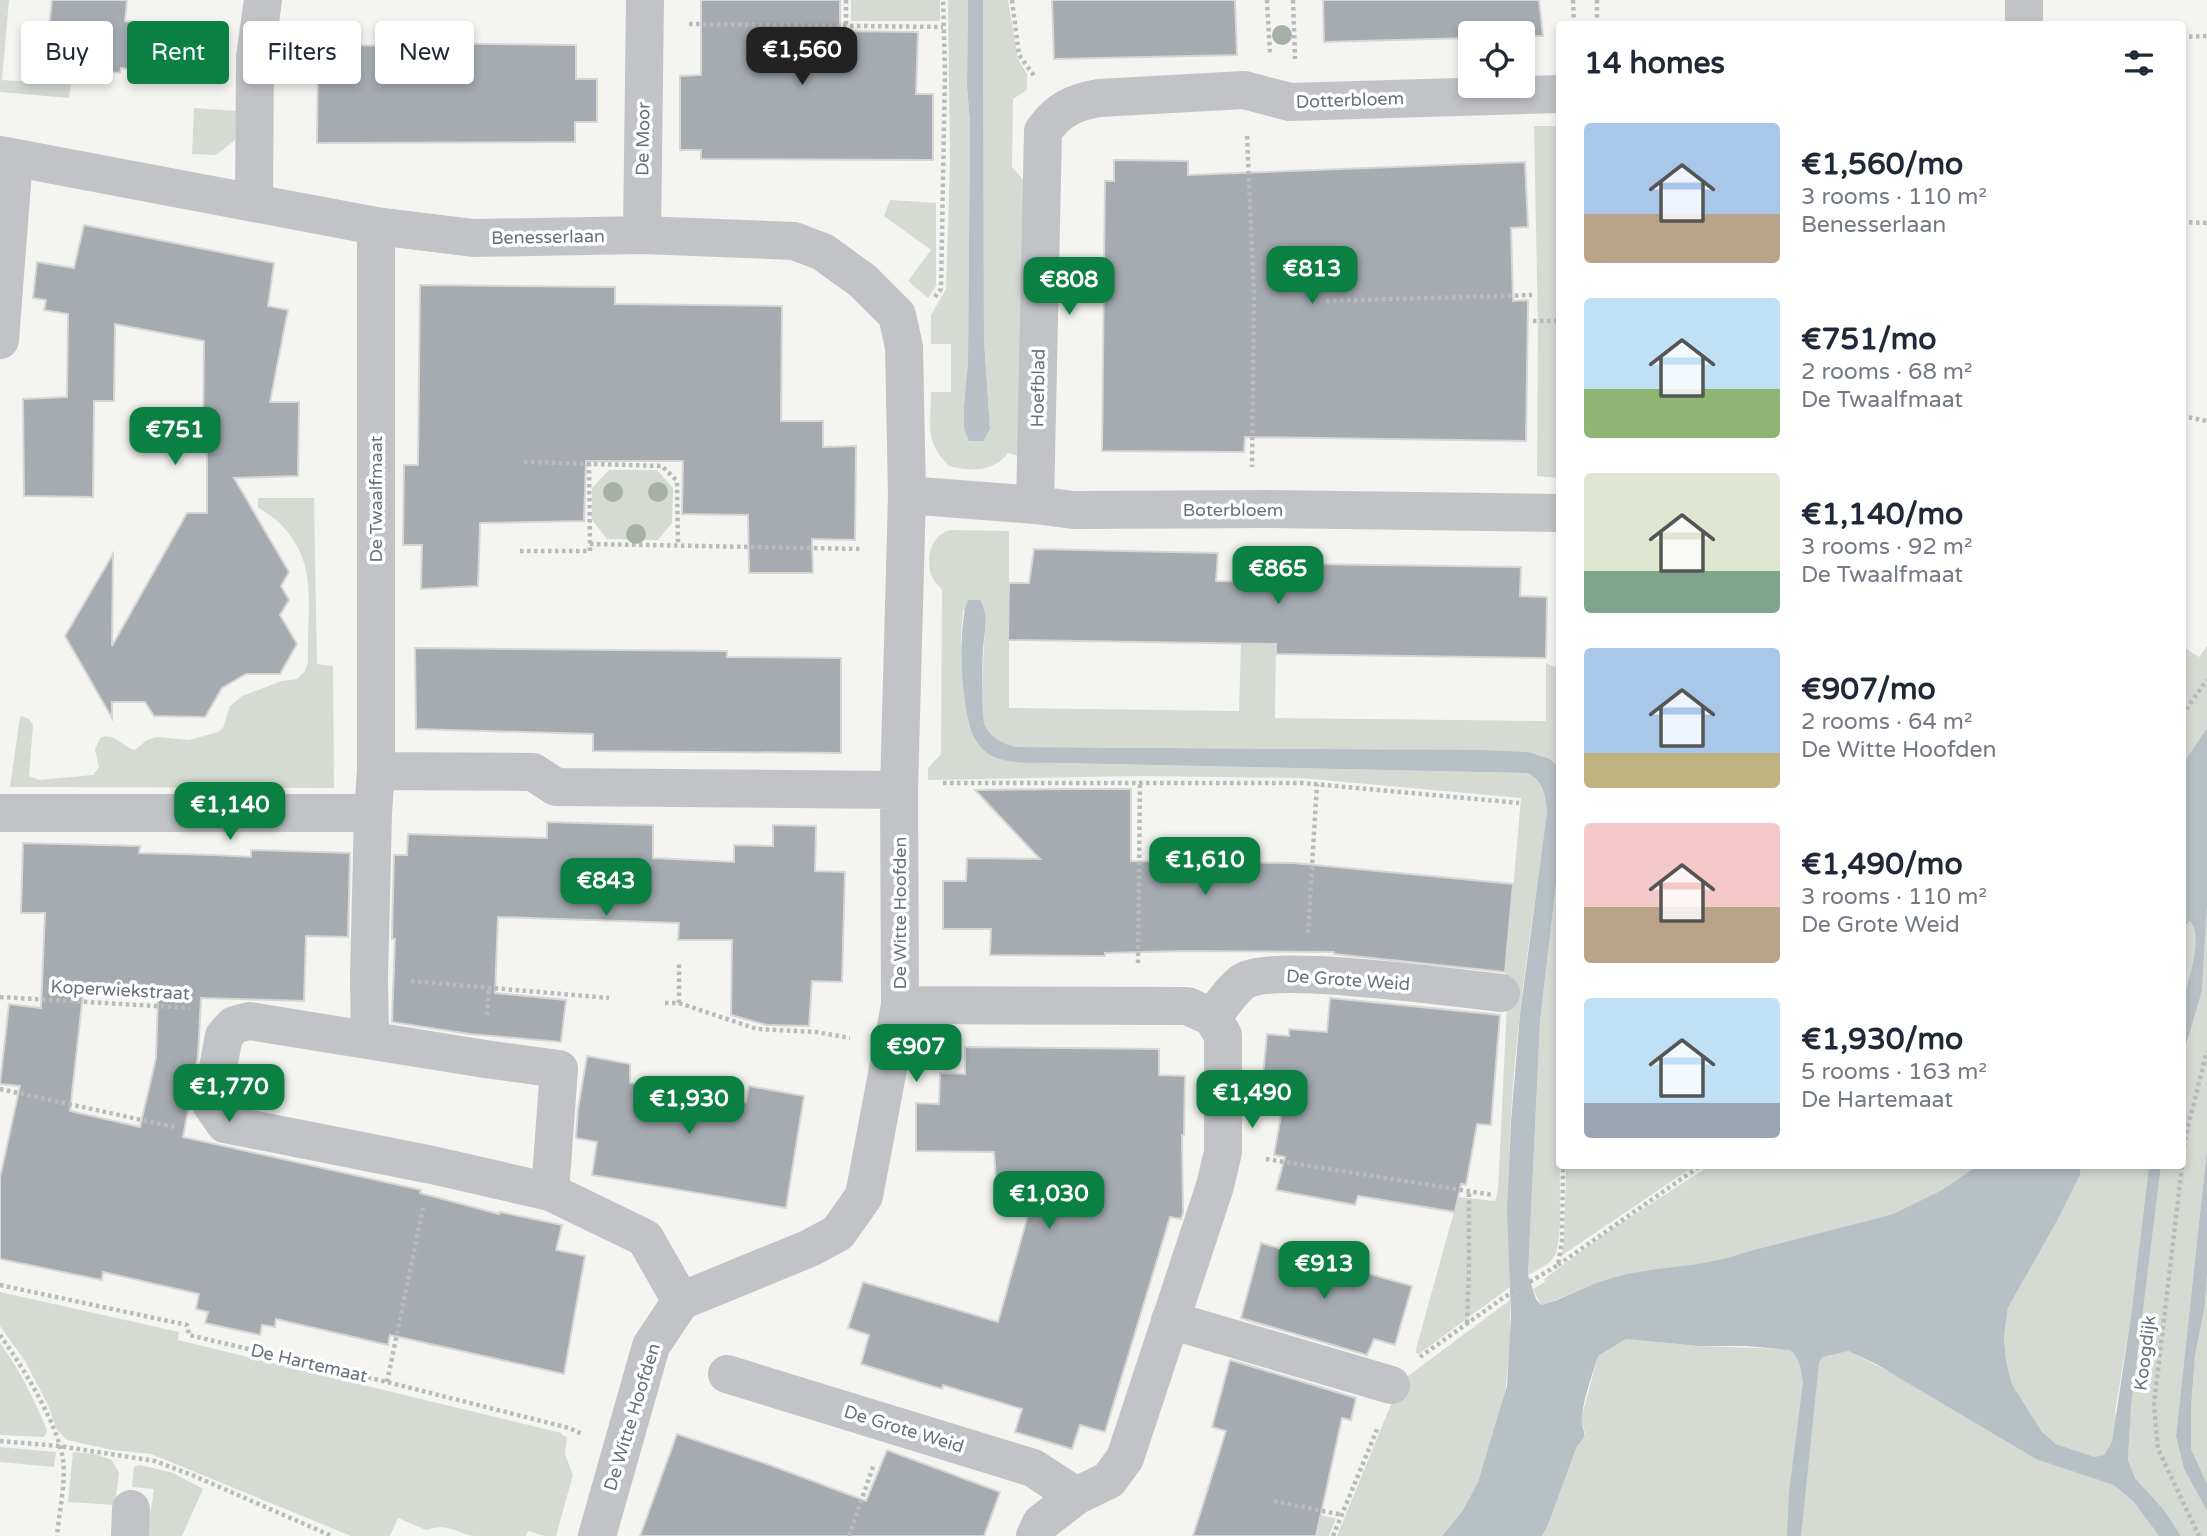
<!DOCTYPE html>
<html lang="en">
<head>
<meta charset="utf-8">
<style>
  :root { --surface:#fff; --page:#f2f2f3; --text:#1f2937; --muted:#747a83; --accent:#0b8043 }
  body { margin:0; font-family:"Varela Round",sans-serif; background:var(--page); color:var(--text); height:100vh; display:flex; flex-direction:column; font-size:26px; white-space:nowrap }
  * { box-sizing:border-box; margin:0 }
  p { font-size:23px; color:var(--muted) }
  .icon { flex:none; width:38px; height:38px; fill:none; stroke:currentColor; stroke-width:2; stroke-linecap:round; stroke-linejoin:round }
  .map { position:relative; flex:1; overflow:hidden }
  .side { position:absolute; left:1556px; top:21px; width:630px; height:1148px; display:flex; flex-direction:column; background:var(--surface); border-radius:7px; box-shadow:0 4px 10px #0003 }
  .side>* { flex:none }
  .top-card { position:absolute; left:21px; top:21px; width:665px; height:63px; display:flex; gap:14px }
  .buttons { position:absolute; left:1458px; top:21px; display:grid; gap:14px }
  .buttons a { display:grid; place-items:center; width:77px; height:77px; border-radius:7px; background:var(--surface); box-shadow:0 4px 10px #0003; font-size:35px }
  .price { position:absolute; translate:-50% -60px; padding:0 16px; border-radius:14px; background:var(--accent); color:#fff; font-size:23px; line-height:46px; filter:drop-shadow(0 2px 4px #0008) }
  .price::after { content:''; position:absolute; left:50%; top:42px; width:21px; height:16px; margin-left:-10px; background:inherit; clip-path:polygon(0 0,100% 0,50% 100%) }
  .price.active { background:#222; color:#fff }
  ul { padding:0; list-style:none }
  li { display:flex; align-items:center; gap:21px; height:175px; padding:0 28px }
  li span { display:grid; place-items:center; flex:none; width:196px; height:140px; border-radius:7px; color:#555 }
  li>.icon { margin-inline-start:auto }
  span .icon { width:84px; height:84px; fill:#fffc; stroke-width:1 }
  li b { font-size:30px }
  h2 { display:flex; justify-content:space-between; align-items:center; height:84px; padding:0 28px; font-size:30px }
  .tag { padding:0 24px; border-radius:7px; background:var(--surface); box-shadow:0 4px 10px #0003; font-size:24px; line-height:63px }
  .tag.active { background:var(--accent); color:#fff }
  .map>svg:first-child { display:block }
</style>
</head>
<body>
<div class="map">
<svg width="2207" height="1536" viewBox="0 0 2207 1536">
  <rect width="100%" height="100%" fill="#f4f5f1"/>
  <!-- green -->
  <path fill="#d5dbd3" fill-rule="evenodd" d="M 0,0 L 9,0 L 2,80 L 71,84 L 69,98 L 0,92 Z
    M 851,0 L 940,0 L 940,21 L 851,21 Z
    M 948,0 L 968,0 L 967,87 L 970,123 L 968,361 L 964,405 L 990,429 L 984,340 L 983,0 L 1008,0 L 1018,59 L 1027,74 L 1027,90 L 1013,99 L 1012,167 L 1026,183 L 1019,456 L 1008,453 C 994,472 971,472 949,466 C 924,441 931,425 931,392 L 951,392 L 951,344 L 931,344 L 931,315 L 946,289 L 950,161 Z
    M 194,108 L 237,111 L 235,140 L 216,155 L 192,154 Z
    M 1534,126 L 1559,126 L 1559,478 L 1537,476 L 1538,330 Z
    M 890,200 L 936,203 L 936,286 L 928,298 L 908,281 L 931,250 L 884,216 Z
    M 609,470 L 657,470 L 673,488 L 672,523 L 658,540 L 607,539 L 592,520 L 592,488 Z
    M 258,498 L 314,498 L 317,664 L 333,666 L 334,788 L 10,787 L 20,717 L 22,716 L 29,719 L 33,725 L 29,776 L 39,780 L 93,775 L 99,767 L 95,749 L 100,738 C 115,731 121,747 135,750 L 147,740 L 157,737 L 189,740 L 218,732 L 223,728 L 230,706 L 242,696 L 282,681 L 297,679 L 305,671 L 308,662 C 307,638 311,599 307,576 C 303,547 283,520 258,508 Z
    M 951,530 L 1009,531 L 1009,708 L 1239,711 L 1241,643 L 1276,642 L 1275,718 L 1546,721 L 1546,663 L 1559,669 L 1559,767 L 1550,759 L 1432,750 L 1016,747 C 1004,744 991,738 985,726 C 979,714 984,639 986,622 L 963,610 L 961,637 L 969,725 L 993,757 L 1009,761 L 1059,763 L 1528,773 C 1544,784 1545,794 1547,812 C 1539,880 1527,947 1520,1014 C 1509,1104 1506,1196 1510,1287 L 1419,1354 L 1416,1353 L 1416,1349 L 1458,1197 L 1495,1201 L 1498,1190 L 1507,1005 L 1503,1004 L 1521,798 L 1301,778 L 1139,776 L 928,780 L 928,768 L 941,754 L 942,590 C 938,585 931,578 930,571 C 927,554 932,534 951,530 Z
    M 2182,646 L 2199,657 L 2207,646 L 2207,728 L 2182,765 Z
    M 1559,858 L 1560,1224 C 1557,1257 1559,1259 1528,1275 L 1540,1022 Z
    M 2207,902 L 2207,1149 L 2176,1436 L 2184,1469 L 2207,1511 L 2207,1536 L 2181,1536 L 2164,1510 L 2135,1478 L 2128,1460 L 2131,1407 L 2161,1166 L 2182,1166 L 2182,930 ZM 2206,914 L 2202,991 L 2186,1048 Z
    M 1566,1166 L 1694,1166 L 1561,1256 L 1564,1242 Z
    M 1709,1166 L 1977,1166 L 1942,1190 L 1893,1214 L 1746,1252 C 1701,1269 1649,1266 1602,1281 C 1581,1288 1562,1299 1541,1305 L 1533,1289 L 1545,1282 L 1544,1279 L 1609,1231 Z
    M 2081,1166 L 2149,1166 L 2131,1316 L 2115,1412 L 2133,1501 L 2159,1536 L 1542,1536 L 1548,1525 L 1577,1446 L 1585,1433 L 1581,1419 L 1598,1356 L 1626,1339 L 1698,1346 L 1848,1351 L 2114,1485 L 2095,1457 L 2056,1444 L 2042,1432 L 2012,1384 L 2006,1361 L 2004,1336 L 2008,1308 L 2058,1219 L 2080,1175 Z
    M 2207,1272 L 2207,1484 L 2191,1449 L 2191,1409 L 2195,1356 L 2205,1305 Z
    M 0,1292 L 179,1332 L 178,1340 L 562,1433 L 562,1435 L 567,1437 L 565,1454 L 573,1475 L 556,1536 L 545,1536 L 528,1531 L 526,1536 C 509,1536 491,1536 475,1536 C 455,1534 450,1522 426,1530 L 398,1518 L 390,1536 L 351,1536 L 151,1454 L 112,1450 L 67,1440 L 57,1430 L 48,1405 L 25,1361 L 0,1326 Z
    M 1510,1300 L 1510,1349 L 1504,1402 L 1478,1482 L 1463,1510 L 1442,1536 L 1337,1536 L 1398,1387 L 1408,1376 Z
    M 0,1343 C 20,1370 34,1399 47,1430 L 44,1437 L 0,1435 Z
    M 0,1447 L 56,1452 L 54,1467 L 0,1462 Z
    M 73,1452 L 94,1454 L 112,1460 L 119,1473 L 115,1505 L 68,1502 Z
    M 140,1465 L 173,1473 L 203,1489 L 182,1536 L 147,1536 L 154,1489 L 132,1487 L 134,1467 Z
    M 1311,1514 L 1336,1518 L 1329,1536 L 1286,1536 Z"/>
  <!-- water -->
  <path fill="#b7c0c5" d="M 968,0 L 983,0 L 984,340 L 990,429 L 983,441 L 969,441 L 964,428 L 964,405 L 968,361 L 970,123 L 967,87 Z
    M 968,600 L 980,600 C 990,617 984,631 983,649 C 982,662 981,716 985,726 C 991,738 1004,744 1016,747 L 1481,750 L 1528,752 L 1550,759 L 1558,766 L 1559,858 L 1540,1022 L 1528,1275 L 1536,1299 L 1541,1305 C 1562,1300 1581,1288 1602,1281 C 1649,1265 1701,1269 1746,1252 L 1893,1214 L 1942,1190 L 1977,1166 L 2081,1166 L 2080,1175 L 2058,1219 L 2008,1308 L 2004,1336 L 2006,1361 L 2012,1384 L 2042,1432 L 2056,1444 L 2095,1457 L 2104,1455 L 2112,1442 L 2131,1316 L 2149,1166 L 2161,1166 L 2131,1407 L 2128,1460 L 2135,1478 L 2164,1510 L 2181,1536 L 2159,1536 L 2133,1501 L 2114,1485 L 2036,1459 L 1876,1364 L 1848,1351 L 1822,1357 L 1819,1363 L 1801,1536 L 1787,1536 L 1789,1492 L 1803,1382 C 1801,1371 1800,1357 1790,1350 L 1746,1346 L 1698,1346 L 1626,1339 L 1598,1356 C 1592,1376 1584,1396 1582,1416 C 1580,1431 1591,1433 1577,1446 L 1548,1525 L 1542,1536 L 1442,1536 L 1463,1510 L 1478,1482 L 1507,1386 L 1511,1316 L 1507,1211 L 1511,1121 L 1520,1014 L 1547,812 C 1545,794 1544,783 1528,773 L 1059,763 C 1039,762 1013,765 994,757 C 987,754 979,746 975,739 C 961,715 957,625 968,600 Z
    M 2207,728 L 2207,904 L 2202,991 L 2182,1060 C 2182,1042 2180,1022 2183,1005 C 2186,984 2205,937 2190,921 L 2182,930 L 2182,765 Z
    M 2207,1149 L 2207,1272 L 2205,1305 L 2195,1356 L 2191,1409 L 2191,1449 L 2207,1484 L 2207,1511 L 2184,1469 L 2176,1436 Z"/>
  <!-- building -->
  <path fill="#a5abb1" stroke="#d6d6d4" stroke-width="2" fill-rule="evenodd" d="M 52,0 L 127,0 L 125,21 L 181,25 L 176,74 L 121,68 L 120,73 L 45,67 Z
    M 701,0 L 840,0 L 840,31 L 918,32 L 916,94 L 933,94 L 933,160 L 701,159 L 701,150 L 680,150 L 680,76 L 701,75 Z
    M 1052,0 L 1235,0 L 1237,55 L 1054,59 Z
    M 1323,0 L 1539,0 L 1543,36 L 1522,36 L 1522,33 L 1470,33 L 1470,37 L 1467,38 L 1324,42 Z
    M 407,43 L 576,45 L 576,79 L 597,79 L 597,122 L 575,122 L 575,142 L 317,143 L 318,45 L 407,46 Z
    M 1114,160 L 1188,161 L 1188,175 L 1525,162 L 1528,227 L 1511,228 L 1513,301 L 1528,300 L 1526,441 L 1245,437 L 1244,452 L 1102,451 L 1105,181 L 1114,181 Z
    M 84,225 L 274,263 L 268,306 L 288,310 L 270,402 L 299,402 L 298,476 L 234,478 L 289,572 L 281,586 L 289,600 L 280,615 L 297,644 L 280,674 L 246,674 L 222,688 L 205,717 L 154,716 L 145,702 L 112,702 L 112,718 L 65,636 L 113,554 L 112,646 L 187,513 L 207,513 L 207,438 L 203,438 L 204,341 L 115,324 L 114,401 L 94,401 L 93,497 L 24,496 L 23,399 L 67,397 L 68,314 L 44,310 L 46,300 L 33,298 L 37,262 L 74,268 Z
    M 420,285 L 615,287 L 615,304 L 782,306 L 781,421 L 823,421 L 823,447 L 856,446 L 855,540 L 812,539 L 813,573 L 749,573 L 748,515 L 682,514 L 683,461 L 586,461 L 584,521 L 480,523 L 478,586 L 421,589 L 422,545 L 403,545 L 404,465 L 418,465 Z
    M 1034,549 L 1218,553 L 1216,581 L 1304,582 L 1303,564 L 1521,567 L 1520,596 L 1547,597 L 1546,658 L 1276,654 L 1276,644 L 1008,640 L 1009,583 L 1029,583 Z
    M 415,648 L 727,651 L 727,657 L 841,658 L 841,753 L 593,751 L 593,734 L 416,729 Z
    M 1067,789 L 1131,789 L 1131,861 L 1294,863 L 1513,884 L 1505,972 L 1334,954 L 1334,952 L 1184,951 L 1105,953 L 1105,956 L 990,955 L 991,929 L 943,929 L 943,881 L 966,881 L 967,858 L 1040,859 L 975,790 Z
    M 547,822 L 653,825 L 653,858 L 734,862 L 734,845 L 773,846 L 773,825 L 816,826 L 815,871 L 845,872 L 842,982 L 812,981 L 809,1026 L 767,1025 L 731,1015 L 732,940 L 678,940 L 679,923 L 498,917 L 495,993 L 566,1000 L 561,1042 L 470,1034 L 392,1022 L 395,939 L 392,939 L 394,855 L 407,855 L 408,834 L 547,838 Z
    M 23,843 L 140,846 L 139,853 L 215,855 L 251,857 L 251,850 L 350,853 L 348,937 L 306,936 L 304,1001 L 201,998 L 198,1056 L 183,1137 L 421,1190 L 420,1193 L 499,1214 L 500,1212 L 562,1225 L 556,1250 L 585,1256 L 564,1374 L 390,1335 L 388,1345 L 276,1319 L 275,1327 L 262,1325 L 260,1335 L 205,1323 L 208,1312 L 196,1309 L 199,1294 L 103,1272 L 102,1280 L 0,1259 L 0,1178 L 20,1086 L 0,1084 L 9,1004 L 41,1008 L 45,913 L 21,913 ZM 83,994 L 158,997 L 156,1058 L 140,1127 L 70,1111 Z
    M 1330,998 L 1500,1015 L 1491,1125 L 1477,1124 L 1466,1185 L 1461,1184 L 1455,1212 L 1358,1196 L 1355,1205 L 1276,1190 L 1285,1157 L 1274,1155 L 1284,1098 L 1261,1096 L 1267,1034 L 1289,1036 L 1289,1029 L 1327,1032 Z
    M 965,1047 L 1159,1049 L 1159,1075 L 1185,1076 L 1184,1135 L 1182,1135 L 1183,1213 L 1181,1219 L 1170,1217 L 1105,1432 L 1080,1425 L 1072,1449 L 1015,1432 L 1022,1409 L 943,1385 L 942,1389 L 861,1364 L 869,1335 L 848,1328 L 863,1282 L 998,1322 L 1030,1208 L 998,1209 L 994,1152 L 916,1151 L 916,1103 L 939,1104 L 940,1073 L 965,1074 Z
    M 587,1056 L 630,1064 L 630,1083 L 746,1102 L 749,1086 L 804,1096 L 786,1208 L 592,1175 L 597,1142 L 576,1138 L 578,1109 Z
    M 1261,1243 L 1412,1286 L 1395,1345 L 1374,1339 L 1367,1355 L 1241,1318 Z
    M 1230,1360 L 1356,1398 L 1351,1420 L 1342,1418 L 1316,1536 L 1193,1536 L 1226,1431 L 1212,1427 Z
    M 677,1434 L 767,1464 L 866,1501 L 887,1450 L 1000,1492 L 984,1536 L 640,1536 Z"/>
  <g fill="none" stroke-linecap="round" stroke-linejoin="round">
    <!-- path -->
    <path stroke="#b8babc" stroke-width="4.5" stroke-dasharray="3.5 3.5" stroke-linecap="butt" d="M 846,0 L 846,26
      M 1012,0 L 1019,55 L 1035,77
      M 1267,0 L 1270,53
      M 1293,0 L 1295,59
      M 1573,0 L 1574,24
      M 1597,0 L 1597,24
      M 689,24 L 943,27
      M 2182,37 L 2207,36
      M 1247,136 L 1254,295 L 1252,467
      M 2182,222 L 2207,223
      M 935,297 L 941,289 L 945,71 L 943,0
      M 1326,301 L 1532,295
      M 1533,321 L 1559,321
      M 2182,416 L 2207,421
      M 524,462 L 662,466 L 677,481 L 678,544
      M 589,463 L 590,544
      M 520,551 L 590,551 L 590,544 L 863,549
      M 2182,715 L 2207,680
      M 943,783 L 1303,783 L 1519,803
      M 1308,933 L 1317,784
      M 1138,963 L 1140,782
      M 411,981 L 609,998
      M 0,997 L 190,1008
      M 665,1003 L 679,1003 L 757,1029 L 816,1032 L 850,1038
      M 679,1003 L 679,961
      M 487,1015 L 489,988
      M 0,1089 L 174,1127
      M 1266,1159 L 1493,1195
      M 2182,1161 L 2186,1134 L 2207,1051
      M 2182,1166 L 2154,1404 L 2158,1449 L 2199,1536
      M 1558,1265 L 1700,1166
      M 0,1285 L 187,1325 L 189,1335 L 387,1382 L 569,1428 L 582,1434
      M 1467,1323 L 1469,1267 L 1469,1191
      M 0,1335 C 22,1366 58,1423 63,1460 C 66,1482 59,1513 57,1536
      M 1420,1357 L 1503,1298 L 1558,1265 L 1562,1241 L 1563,1166
      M 387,1382 L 423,1208
      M 0,1441 L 59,1446 L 155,1461 L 192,1475 L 332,1536
      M 1274,1501 L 1343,1515
      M 849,1536 L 874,1464
      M 1333,1536 L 1378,1427"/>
    <!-- minor -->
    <path stroke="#c1c3c6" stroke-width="38" d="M 2024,0 L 2024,24
      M 0,155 L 376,226 L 474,238 L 642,235 L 794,241 L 823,252 L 863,281 L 897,315 L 904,347 L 907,495 L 899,790 L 900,1005 L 864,1196 L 838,1233 L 810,1248 L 681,1301 L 651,1346 L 597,1536
      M 254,202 L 255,57 L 263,0
      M 642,235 L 645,0
      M 0,340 L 14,158
      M 907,495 L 1035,505 L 1074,510 L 1268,509 L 1559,513
      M 1035,505 L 1043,131 C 1058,110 1074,102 1099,98 L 1244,90 L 1290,102 L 1559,94
      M 376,771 L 533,772 L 556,787 L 899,790
      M 0,813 L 373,813 L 376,771 L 376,226
      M 900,1005 L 1187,1006 L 1212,1017 L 1223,1035 L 1223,1152 L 1215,1186 L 1125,1458 L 1109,1480 L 1076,1496 L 1041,1523 L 1035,1536
      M 1212,1017 C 1220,1008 1234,987 1244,981 C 1273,963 1457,988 1501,993
      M 370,1040 L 369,977 L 373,813
      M 550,1192 L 559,1069 L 485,1059 L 249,1021 L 234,1025 L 224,1036 L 211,1104 L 225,1124 L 432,1165 L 550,1192 L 645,1238 L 681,1301
      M 1170,1320 L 1391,1385
      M 727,1374 L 1033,1468 L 1076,1496
      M 130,1536 L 131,1509"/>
  </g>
  <!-- trees -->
  <g fill="#a6b0a4">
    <circle cx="1282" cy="35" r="10"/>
    <circle cx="613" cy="492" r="10"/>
    <circle cx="658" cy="492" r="10"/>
    <circle cx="636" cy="534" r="10"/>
  </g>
  <g text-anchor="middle" stroke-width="7" stroke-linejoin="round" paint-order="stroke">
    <!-- street labels -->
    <g font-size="18" fill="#67727f" stroke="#fff">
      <text transform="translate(1350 100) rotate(-2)" y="6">Dotterbloem</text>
      <text transform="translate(643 139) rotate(-89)" y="6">De Moor</text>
      <text transform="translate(548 237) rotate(-1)" y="6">Benesserlaan</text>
      <text transform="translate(1038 388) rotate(-89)" y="6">Hoefblad</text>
      <text transform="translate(376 499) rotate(-90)" y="6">De Twaalfmaat</text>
      <text x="1233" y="516">Boterbloem</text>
      <text transform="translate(900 913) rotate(-90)" y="6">De Witte Hoofden</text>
      <text transform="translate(1348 980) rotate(4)" y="6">De Grote Weid</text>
      <text transform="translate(120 990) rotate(3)" y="6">Koperwiekstraat</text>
      <text transform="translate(2145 1353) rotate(-83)" y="6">Koogdijk</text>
      <text transform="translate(309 1363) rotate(13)" y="6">De Hartemaat</text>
      <text transform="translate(632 1417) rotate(-73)" y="6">De Witte Hoofden</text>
      <text transform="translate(904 1429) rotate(17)" y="6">De Grote Weid</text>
    </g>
  </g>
</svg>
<div class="buttons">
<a><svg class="icon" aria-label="locate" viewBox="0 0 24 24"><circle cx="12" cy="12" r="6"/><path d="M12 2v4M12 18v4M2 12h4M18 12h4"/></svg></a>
</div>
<b class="price active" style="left:802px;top:87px">€1,560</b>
<b class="price" style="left:1312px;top:306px">€813</b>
<b class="price" style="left:1069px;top:317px">€808</b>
<b class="price" style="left:175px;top:467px">€751</b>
<b class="price" style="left:1278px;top:606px">€865</b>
<b class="price" style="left:230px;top:842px">€1,140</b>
<b class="price" style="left:1205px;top:897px">€1,610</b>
<b class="price" style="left:606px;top:918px">€843</b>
<b class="price" style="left:916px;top:1084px">€907</b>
<b class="price" style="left:229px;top:1124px">€1,770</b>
<b class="price" style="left:1252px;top:1130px">€1,490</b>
<b class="price" style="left:689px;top:1136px">€1,930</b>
<b class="price" style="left:1049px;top:1231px">€1,030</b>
<b class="price" style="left:1324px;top:1301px">€913</b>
<div class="top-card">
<a class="tag">Buy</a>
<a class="tag active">Rent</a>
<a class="tag">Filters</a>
<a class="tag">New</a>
</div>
<section class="side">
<h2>14 homes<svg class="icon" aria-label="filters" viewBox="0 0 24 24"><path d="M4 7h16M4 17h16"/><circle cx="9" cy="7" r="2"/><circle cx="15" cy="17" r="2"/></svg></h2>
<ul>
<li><span style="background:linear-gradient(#a9c7e8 65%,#b9a48a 0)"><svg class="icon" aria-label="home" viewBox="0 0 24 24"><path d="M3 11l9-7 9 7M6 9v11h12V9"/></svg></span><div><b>€1,560/mo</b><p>3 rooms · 110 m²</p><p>Benesserlaan</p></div></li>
<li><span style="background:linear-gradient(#bfe0f5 65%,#8fb573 0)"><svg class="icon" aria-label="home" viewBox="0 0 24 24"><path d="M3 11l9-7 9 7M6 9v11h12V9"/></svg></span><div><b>€751/mo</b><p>2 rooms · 68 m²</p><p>De Twaalfmaat</p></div></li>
<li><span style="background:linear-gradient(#dfe7d0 70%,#7fa58c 0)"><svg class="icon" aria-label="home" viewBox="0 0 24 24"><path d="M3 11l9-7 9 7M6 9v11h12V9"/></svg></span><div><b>€1,140/mo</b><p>3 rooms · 92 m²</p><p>De Twaalfmaat</p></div></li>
<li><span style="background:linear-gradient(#a9c7e8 75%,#c2b280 0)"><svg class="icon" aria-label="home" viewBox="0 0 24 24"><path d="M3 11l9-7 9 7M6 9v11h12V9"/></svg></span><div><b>€907/mo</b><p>2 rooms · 64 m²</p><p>De Witte Hoofden</p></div></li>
<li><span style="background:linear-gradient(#f6c9c9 60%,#b9a48a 0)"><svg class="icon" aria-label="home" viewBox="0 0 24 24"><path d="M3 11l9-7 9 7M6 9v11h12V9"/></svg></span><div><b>€1,490/mo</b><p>3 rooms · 110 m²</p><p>De Grote Weid</p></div></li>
<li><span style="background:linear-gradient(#bfe0f5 75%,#9aa5b1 0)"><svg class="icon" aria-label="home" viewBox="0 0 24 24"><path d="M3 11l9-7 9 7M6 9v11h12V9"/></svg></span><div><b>€1,930/mo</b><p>5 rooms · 163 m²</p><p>De Hartemaat</p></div></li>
</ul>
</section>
</div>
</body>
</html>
